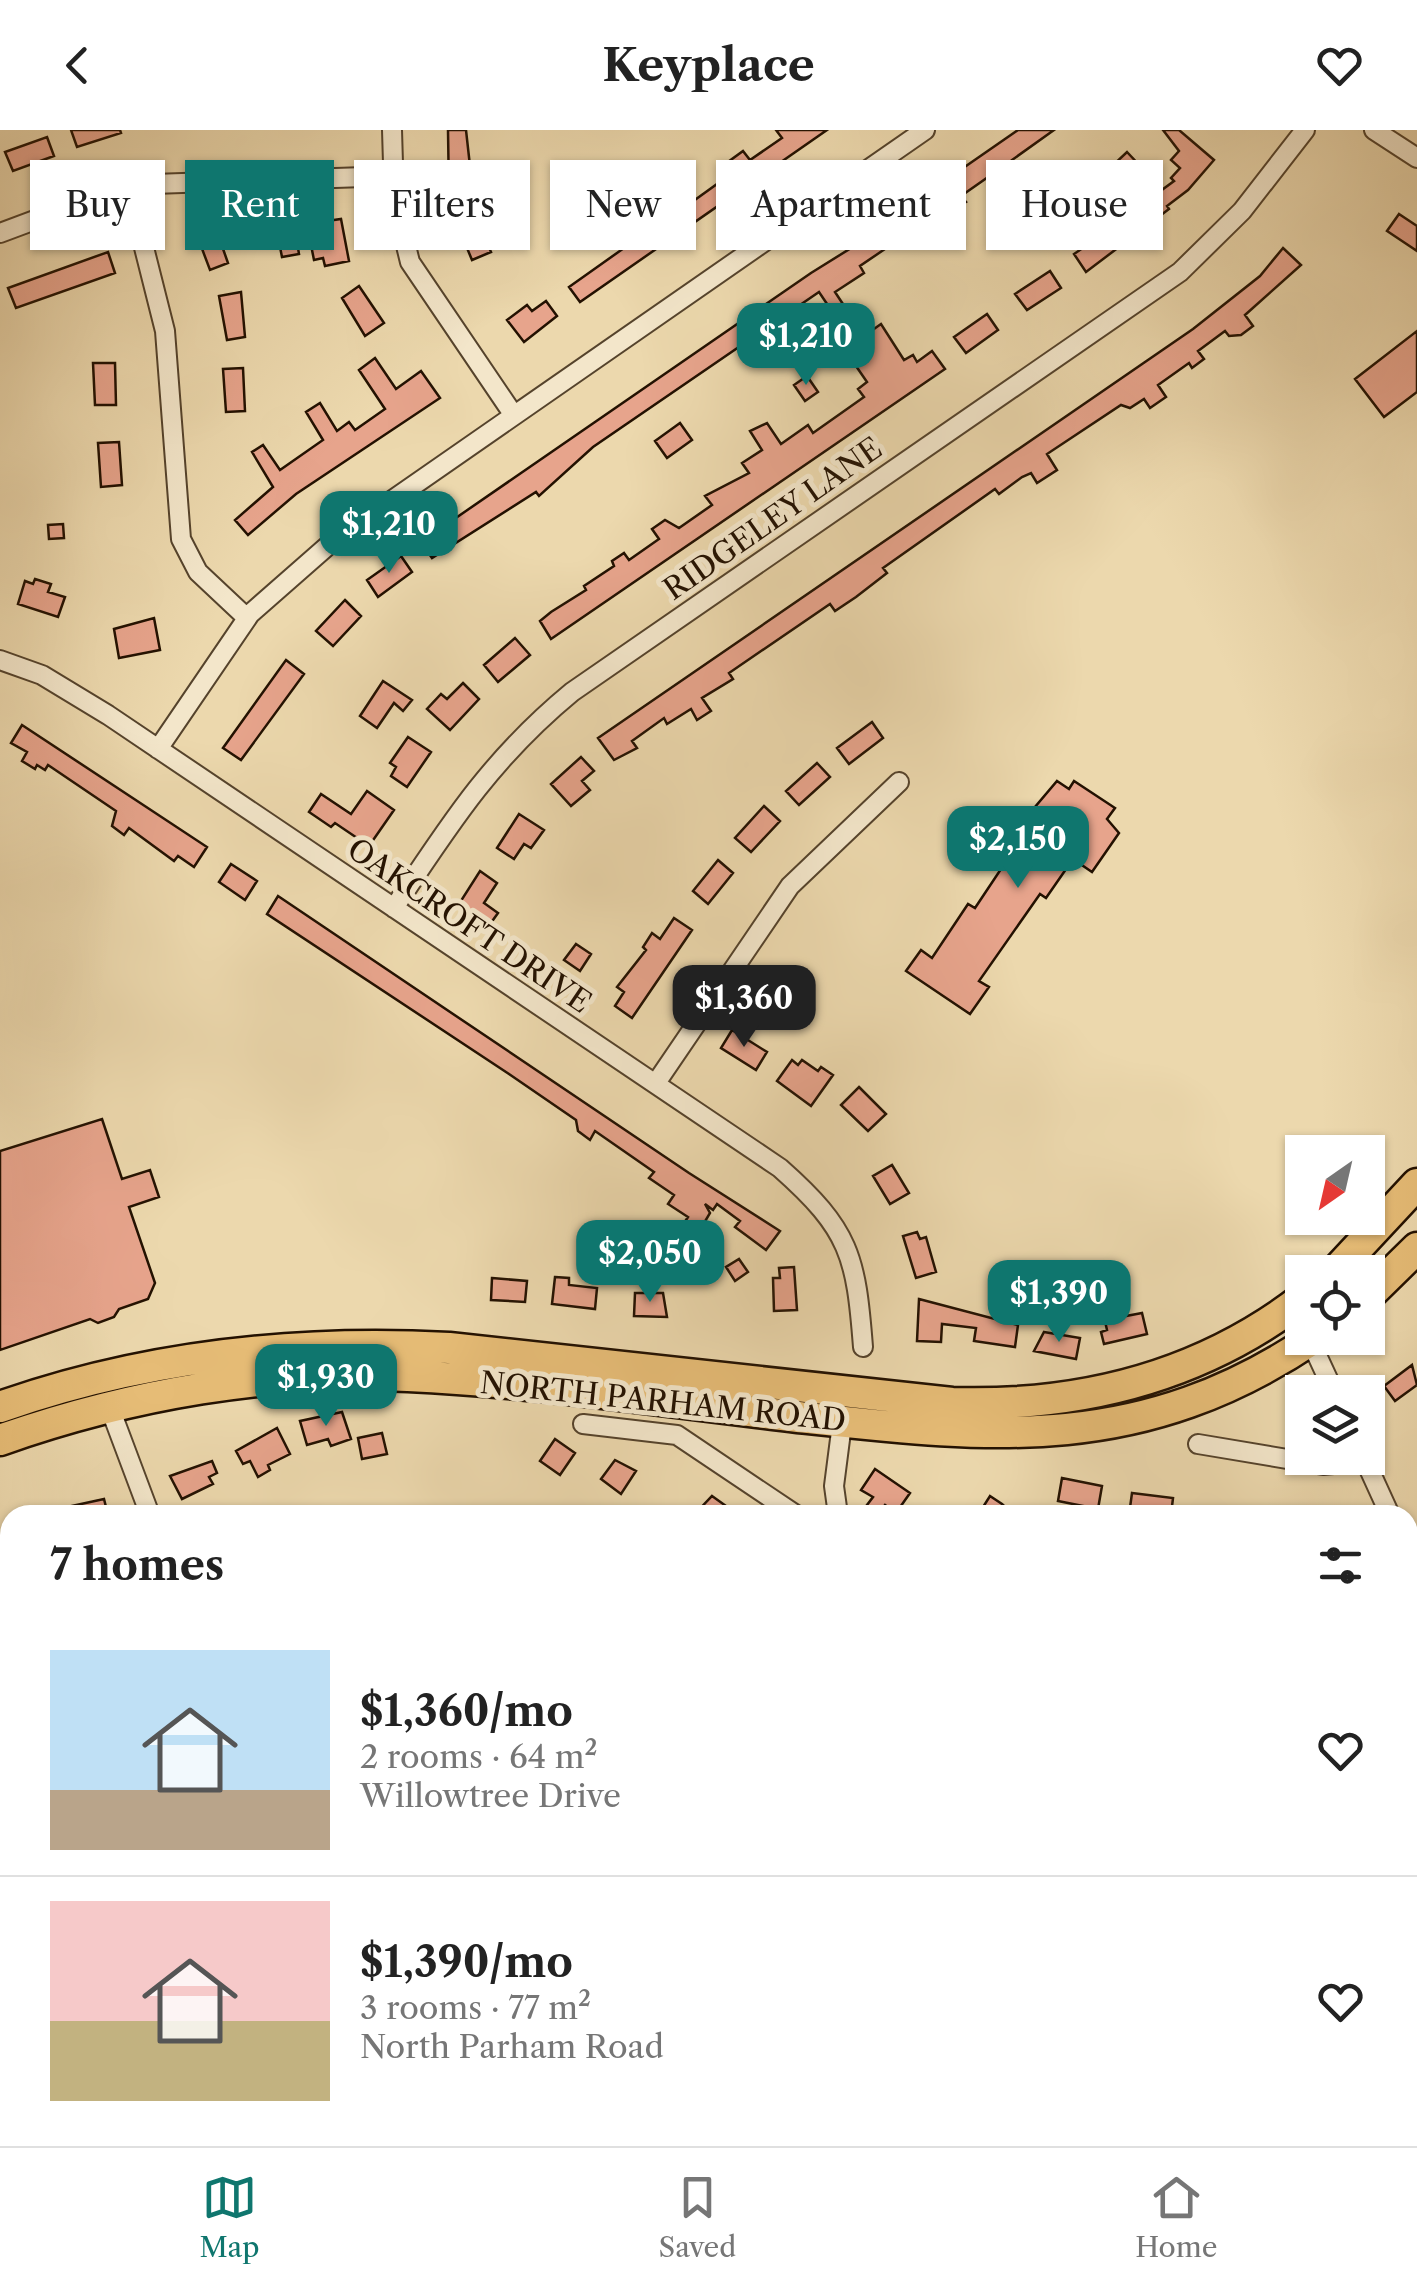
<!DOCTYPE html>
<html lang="en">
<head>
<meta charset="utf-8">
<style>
  :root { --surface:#fff; --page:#f2f2f2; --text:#222; --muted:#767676; --line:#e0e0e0; --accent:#0f766e }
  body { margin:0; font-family:"Libre Caslon Text",serif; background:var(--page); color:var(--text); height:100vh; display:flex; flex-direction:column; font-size:38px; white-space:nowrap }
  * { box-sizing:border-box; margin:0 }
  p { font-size:32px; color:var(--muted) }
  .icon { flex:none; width:55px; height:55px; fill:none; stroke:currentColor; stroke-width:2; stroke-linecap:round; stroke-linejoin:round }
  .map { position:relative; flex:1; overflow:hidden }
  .side { position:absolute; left:0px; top:1375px; width:1418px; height:642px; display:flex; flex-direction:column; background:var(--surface); border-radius:30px 30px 0 0; box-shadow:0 2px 8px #0004 }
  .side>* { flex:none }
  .hud { position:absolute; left:30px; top:30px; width:1358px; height:90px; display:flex; gap:20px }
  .needle { width:65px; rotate:214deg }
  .controls { position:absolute; left:1285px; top:1005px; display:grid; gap:20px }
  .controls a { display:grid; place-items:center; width:100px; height:100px; border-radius:0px; background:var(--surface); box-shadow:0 2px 8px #0004; font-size:50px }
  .price { position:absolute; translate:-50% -85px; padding:0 22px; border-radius:20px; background:var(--accent); color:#fff; font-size:32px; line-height:65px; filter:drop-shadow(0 2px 5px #0008) }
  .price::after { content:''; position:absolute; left:50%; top:60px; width:30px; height:22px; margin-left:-15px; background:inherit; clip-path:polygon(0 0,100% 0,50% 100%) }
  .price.current { background:#222; color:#fff }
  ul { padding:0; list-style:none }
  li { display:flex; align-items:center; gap:30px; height:250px; padding:0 50px }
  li+li { border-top:2px solid var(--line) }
  li span { display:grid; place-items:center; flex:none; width:280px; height:200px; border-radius:0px; color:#555 }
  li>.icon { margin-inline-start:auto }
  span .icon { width:120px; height:120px; fill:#fffc; stroke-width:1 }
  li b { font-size:42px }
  h2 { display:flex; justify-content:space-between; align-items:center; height:120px; padding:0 50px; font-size:42px }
  .chip { padding:0 35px; border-radius:0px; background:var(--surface); box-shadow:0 2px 8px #0004; font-size:35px; line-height:90px }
  .chip.current { background:var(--accent); color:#fff }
  header { display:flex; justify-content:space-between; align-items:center; height:130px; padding:0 50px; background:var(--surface); font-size:45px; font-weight:800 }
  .dock { display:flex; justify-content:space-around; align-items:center; height:140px; border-top:2px solid var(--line); background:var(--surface); font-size:28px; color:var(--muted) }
  .dock a { display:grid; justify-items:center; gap:5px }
  .dock .current { color:var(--accent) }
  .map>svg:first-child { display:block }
</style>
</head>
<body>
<header><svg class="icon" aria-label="back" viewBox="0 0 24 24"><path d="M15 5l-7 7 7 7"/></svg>Keyplace<svg class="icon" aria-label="heart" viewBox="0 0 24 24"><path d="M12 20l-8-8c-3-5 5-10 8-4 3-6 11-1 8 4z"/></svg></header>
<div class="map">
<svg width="1417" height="2016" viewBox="0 0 1417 2016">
  <rect width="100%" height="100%" fill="#ecd8ad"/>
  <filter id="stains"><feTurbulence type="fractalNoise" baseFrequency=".002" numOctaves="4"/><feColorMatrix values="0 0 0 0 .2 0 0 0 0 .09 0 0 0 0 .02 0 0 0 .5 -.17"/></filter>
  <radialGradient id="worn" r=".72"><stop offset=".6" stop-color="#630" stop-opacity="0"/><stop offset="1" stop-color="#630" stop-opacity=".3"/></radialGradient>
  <!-- building -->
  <path fill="#e7a48c" stroke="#231101" stroke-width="2.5" d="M 71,0 L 120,0 L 121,3 L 77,17 Z
    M 448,0 L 466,0 L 470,36 L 477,35 L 478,48 L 472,48 L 478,64 L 449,65 Z
    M 776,0 L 827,0 L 580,172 L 569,157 L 679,79 L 673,71 L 685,62 L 692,72 L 728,46 L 728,32 L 743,21 L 750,30 L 782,8 Z
    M 1018,0 L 1054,0 L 1012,30 L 1018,39 L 997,53 L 991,45 L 961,66 L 966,72 L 952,81 L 942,80 L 860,136 L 864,143 L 835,162 L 864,206 L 881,194 L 904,230 L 913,225 L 917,232 L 932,221 L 945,239 L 551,509 L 540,491 L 551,482 L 586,460 L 584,456 L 614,436 L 612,431 L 624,423 L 629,430 L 659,409 L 652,399 L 665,390 L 679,398 L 712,375 L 705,366 L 749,343 L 742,333 L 762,320 L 750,301 L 767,293 L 781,314 L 808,295 L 813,303 L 864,267 L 858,259 L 867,252 L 845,220 L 854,214 L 819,162 L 593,317 L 539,366 L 536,362 L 432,428 L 421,412 L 811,143 L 880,100 L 878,97 Z
    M 1163,0 L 1179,0 L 1214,30 L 1188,60 L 1167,76 L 1169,79 L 1086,142 L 1074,124 L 1125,89 L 1115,71 L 1128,61 L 1140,76 L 1174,51 L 1171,48 L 1180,38 L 1171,30 L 1179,21 Z
    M 47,7 L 54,26 L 13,41 L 5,22 Z
    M 1127,22 L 1142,38 L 1125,54 L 1110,38 Z
    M 255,76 L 261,95 L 227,106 L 230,112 L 222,116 L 228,133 L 210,140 L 195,100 Z
    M 480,79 L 491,103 L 484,106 L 491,122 L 472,130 L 455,89 Z
    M 1399,84 L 1417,96 L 1417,121 L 1387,101 Z
    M 341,89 L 349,131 L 325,136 L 323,128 L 314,130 L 310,110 L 323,108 L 320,92 Z
    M 294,93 L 299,124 L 282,127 L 276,97 Z
    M 1283,118 L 1301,135 L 1245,185 L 1253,196 L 1241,205 L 1229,206 L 1225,201 L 1198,221 L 1204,229 L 1192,238 L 1189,233 L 1158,255 L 1166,267 L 1150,278 L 1144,269 L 1130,278 L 1121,275 L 1047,324 L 1057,340 L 1037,353 L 1031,343 L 1022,347 L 999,364 L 995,359 L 883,438 L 887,443 L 856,467 L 835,481 L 830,474 L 729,543 L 733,549 L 702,568 L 711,581 L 697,590 L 691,579 L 667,594 L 664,588 L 632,611 L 637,618 L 614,630 L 598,608 L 1193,199 L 1260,146 Z
    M 108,122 L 115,143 L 16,178 L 8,158 Z
    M 1050,141 L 1061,158 L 1027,180 L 1015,164 Z
    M 359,156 L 384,193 L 365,206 L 342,168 Z
    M 241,162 L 245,207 L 227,210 L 219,166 Z
    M 546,171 L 557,186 L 524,212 L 507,190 L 527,175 L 532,181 Z
    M 987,184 L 998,200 L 966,223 L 954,207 Z
    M 1417,201 L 1417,262 L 1384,287 L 1355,249 Z
    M 375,228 L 396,259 L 421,241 L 440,268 L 296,364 L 248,405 L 235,390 L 273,357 L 252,322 L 263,315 L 280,340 L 323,310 L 306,282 L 320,273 L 337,301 L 349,292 L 355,300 L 385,279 L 359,240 Z
    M 93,233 L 115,233 L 116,275 L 95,275 Z
    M 243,238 L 245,281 L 226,282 L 223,239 Z
    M 807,246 L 818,262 L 805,271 L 794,255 Z
    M 680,293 L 692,310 L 667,328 L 655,311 Z
    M 119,312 L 122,355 L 101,357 L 98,313 Z
    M 63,394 L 64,408 L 49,409 L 48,395 Z
    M 401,426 L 412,442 L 378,467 L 367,450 Z
    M 35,449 L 51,454 L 48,462 L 65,467 L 58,487 L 18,474 L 25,451 L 33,454 Z
    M 345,470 L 361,486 L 333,516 L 316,501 Z
    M 154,488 L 160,520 L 119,528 L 114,499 Z
    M 515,508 L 530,525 L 498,552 L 484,535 Z
    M 286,530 L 304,544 L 241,630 L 223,618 Z
    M 383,551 L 412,570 L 403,581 L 394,573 L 377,598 L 360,586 Z
    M 463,553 L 479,569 L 450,600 L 427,579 L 441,564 L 447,569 Z
    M 872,592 L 883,608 L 849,634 L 837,618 Z
    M 22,595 L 207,717 L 194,737 L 178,726 L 174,731 L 129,698 L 124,705 L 112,696 L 116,681 L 48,635 L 45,640 L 37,635 L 35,639 L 22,631 L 27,622 L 11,613 Z
    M 408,607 L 431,622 L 407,657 L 391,646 L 396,637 L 390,633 Z
    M 581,627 L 594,641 L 582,651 L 590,660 L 571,676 L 551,654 Z
    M 817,633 L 830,647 L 799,675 L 786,661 Z
    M 1057,651 L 1069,659 L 1074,651 L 1115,678 L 1107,689 L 1119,703 L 1092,742 L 1073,729 L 1046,768 L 1040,764 L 979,851 L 989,857 L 970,884 L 906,841 L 921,820 L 932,828 L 968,774 L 975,778 L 1019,712 L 1024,715 L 1040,690 L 1034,686 L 1038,679 L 1035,677 Z
    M 367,661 L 394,680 L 369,716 L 335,693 L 331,697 L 309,682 L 321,664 L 351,684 Z
    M 764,676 L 780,691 L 751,722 L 735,708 Z
    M 519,684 L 544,700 L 531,718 L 524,714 L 514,729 L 497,718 Z
    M 718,730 L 733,743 L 708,774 L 693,761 Z
    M 231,734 L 257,751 L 245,770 L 219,752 Z
    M 480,741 L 497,753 L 484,773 L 498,783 L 488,797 L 457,777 Z
    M 278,766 L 689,1043 L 780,1101 L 766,1120 L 735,1097 L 740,1091 L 717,1074 L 713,1080 L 705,1074 L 710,1083 L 694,1110 L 700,1114 L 686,1134 L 680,1130 L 666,1120 L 688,1087 L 668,1074 L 674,1065 L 649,1048 L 654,1042 L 595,1001 L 590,1010 L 578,1001 L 576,990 L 509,944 L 267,784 Z
    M 674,788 L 692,800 L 632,888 L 615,876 L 624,862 L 617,857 L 646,820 L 643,817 L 652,803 L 660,809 Z
    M 576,814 L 591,824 L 580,841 L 564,830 Z
    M 732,900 L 767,922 L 756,940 L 721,918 Z
    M 792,930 L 798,935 L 802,930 L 818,941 L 821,937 L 833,945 L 811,976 L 777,951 Z
    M 859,957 L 886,984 L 868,1001 L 841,975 Z
    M 102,989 L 122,1049 L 150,1040 L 159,1067 L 129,1077 L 155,1153 L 148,1169 L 119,1179 L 114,1187 L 98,1193 L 90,1189 L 0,1220 L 0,1021 Z
    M 892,1035 L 909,1063 L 890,1074 L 873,1046 Z
    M 917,1102 L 920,1109 L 926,1107 L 936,1142 L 916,1148 L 903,1106 Z
    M 739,1129 L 748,1142 L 735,1151 L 726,1137 Z
    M 794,1137 L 797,1180 L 774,1181 L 773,1148 L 780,1148 L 779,1138 Z
    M 555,1147 L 569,1148 L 569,1155 L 597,1158 L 595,1179 L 552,1174 Z
    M 492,1148 L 527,1151 L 525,1172 L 491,1170 Z
    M 635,1163 L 663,1163 L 667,1187 L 634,1186 Z
    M 919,1169 L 1018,1195 L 1015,1217 L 974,1211 L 976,1198 L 942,1194 L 941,1212 L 917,1211 Z
    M 1122,1169 L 1126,1186 L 1142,1183 L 1147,1204 L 1104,1214 L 1101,1202 L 1107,1200 L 1101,1174 Z
    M 1044,1202 L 1080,1208 L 1076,1229 L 1034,1221 Z
    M 1412,1235 L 1417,1255 L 1395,1271 L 1384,1256 Z
    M 342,1282 L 351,1309 L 331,1316 L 328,1309 L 307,1315 L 300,1291 Z
    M 277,1298 L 290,1324 L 268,1335 L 270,1340 L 258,1347 L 250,1331 L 243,1334 L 236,1321 Z
    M 382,1303 L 387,1324 L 362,1329 L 358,1308 Z
    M 555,1309 L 575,1323 L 560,1345 L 540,1331 Z
    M 615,1330 L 636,1341 L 621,1364 L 601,1349 Z
    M 212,1331 L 217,1343 L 209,1347 L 213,1354 L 182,1369 L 170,1346 Z
    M 875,1339 L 910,1363 L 896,1383 L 885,1375 L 879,1383 L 867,1375 L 873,1367 L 861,1360 Z
    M 1062,1348 L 1102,1356 L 1098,1379 L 1058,1371 Z
    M 1132,1363 L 1173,1368 L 1171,1385 L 1129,1385 Z
    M 712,1366 L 726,1376 L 719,1385 L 694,1385 Z
    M 990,1366 L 1002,1374 L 1014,1385 L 978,1385 Z
    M 104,1369 L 108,1385 L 59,1385 L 58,1379 Z"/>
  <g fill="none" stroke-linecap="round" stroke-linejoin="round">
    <!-- minor casing -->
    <g stroke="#55432c" stroke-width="22">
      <path id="minor" d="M 392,0 L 394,67 L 410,132 L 513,284
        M 1374,0 L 1417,28
        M 129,58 L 165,201 L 181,409 L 198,442 L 247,488
        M 0,103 L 67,78 L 153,54 L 394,46
        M 0,530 L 42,545 L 108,585 L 780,1038 C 850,1100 856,1126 863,1217
        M 158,619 L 250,484 L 332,412 L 925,0
        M 394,778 C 451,692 492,628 572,562 L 1180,142 L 1242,81 L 1305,0
        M 656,953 L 790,756 L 899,652
        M 1293,1176 L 1302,1195
        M 1309,1208 L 1334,1262
        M 108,1273 L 150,1385
        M 583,1294 L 677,1305 L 796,1385
        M 1198,1314 L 1323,1335 L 1365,1331
        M 1364,1328 L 1390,1385
        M 838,1385 L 834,1356 L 843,1286
        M 1408,1422 L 1417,1442
        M 1408,1798 L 1417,1805
        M 0,1844 L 10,1865
        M 0,1921 L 10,1914
        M 87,2008 L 92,2016
        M 460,2008 L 467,2016
        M 767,2008 L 780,2016
        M 1246,2008 L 1259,2016
        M 1106,2016 L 1114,2008"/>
    </g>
    <!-- trunk casing -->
    <g stroke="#231101" stroke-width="35">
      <path id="trunk" d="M 1335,1142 L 1417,1054
        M 1368,1166 L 1417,1118
        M 0,1277 C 145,1226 297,1210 449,1218 L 952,1273 C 1080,1277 1200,1247 1302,1169
        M 0,1310 C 130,1264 270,1240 408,1246 C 538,1252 668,1272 798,1287 C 994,1308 1140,1325 1314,1208"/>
    </g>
    <!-- minor -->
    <use href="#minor" stroke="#f3e6ca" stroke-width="18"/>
    <!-- trunk -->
    <use href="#trunk" stroke="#e6bc76" stroke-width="30"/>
  </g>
  <g text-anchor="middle" stroke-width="10" stroke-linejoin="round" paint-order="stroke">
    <!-- street labels -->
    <g font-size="30" fill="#231101" stroke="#f3e6ca">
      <text transform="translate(773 389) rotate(-35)" y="10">RIDGELEY LANE</text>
      <text transform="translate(469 796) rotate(34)" y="10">OAKCROFT DRIVE</text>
      <text transform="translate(663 1272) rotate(6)" y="10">NORTH PARHAM ROAD</text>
    </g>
  </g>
  <rect width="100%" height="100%" filter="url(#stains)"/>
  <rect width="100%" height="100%" fill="url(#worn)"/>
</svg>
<div class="controls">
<a><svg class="needle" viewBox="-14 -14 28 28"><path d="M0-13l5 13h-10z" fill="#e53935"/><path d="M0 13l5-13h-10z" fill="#767676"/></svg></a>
<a><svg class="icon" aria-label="locate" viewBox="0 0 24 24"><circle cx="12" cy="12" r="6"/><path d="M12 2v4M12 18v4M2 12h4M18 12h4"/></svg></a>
<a><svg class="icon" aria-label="layers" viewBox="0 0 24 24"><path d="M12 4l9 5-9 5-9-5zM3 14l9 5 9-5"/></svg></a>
</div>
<b class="price" style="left:806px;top:258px">$1,210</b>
<b class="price" style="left:389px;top:446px">$1,210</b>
<b class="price" style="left:1018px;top:761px">$2,150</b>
<b class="price current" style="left:744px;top:920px">$1,360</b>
<b class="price" style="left:650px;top:1175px">$2,050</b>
<b class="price" style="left:1059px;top:1215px">$1,390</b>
<b class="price" style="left:326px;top:1299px">$1,930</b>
<div class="hud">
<a class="chip">Buy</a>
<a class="chip current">Rent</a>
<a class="chip">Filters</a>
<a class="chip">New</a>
<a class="chip">Apartment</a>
<a class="chip">House</a>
</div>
<section class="side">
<h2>7 homes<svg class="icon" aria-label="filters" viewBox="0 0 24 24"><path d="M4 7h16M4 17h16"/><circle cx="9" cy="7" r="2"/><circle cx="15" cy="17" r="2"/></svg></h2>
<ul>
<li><span style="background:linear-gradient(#bfe0f5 70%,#b9a48a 0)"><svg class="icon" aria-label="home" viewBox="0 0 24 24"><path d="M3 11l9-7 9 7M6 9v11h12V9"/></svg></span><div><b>$1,360/mo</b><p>2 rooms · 64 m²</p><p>Willowtree Drive</p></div><svg class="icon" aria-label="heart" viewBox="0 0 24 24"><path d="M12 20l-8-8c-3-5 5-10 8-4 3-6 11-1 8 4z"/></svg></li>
<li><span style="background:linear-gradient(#f6c9c9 60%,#c2b280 0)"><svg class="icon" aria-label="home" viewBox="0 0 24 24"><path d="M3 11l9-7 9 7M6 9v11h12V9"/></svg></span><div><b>$1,390/mo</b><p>3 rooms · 77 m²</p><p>North Parham Road</p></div><svg class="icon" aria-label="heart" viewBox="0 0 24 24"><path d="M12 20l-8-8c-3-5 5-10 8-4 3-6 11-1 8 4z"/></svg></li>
</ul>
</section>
</div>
<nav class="dock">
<a class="current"><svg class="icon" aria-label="map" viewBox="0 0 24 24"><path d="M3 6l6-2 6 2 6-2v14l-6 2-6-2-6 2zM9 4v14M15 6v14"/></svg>Map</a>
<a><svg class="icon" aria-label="saved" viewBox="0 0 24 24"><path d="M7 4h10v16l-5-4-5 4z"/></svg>Saved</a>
<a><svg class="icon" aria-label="home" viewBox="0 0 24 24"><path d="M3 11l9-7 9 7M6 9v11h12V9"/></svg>Home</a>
</nav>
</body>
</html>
